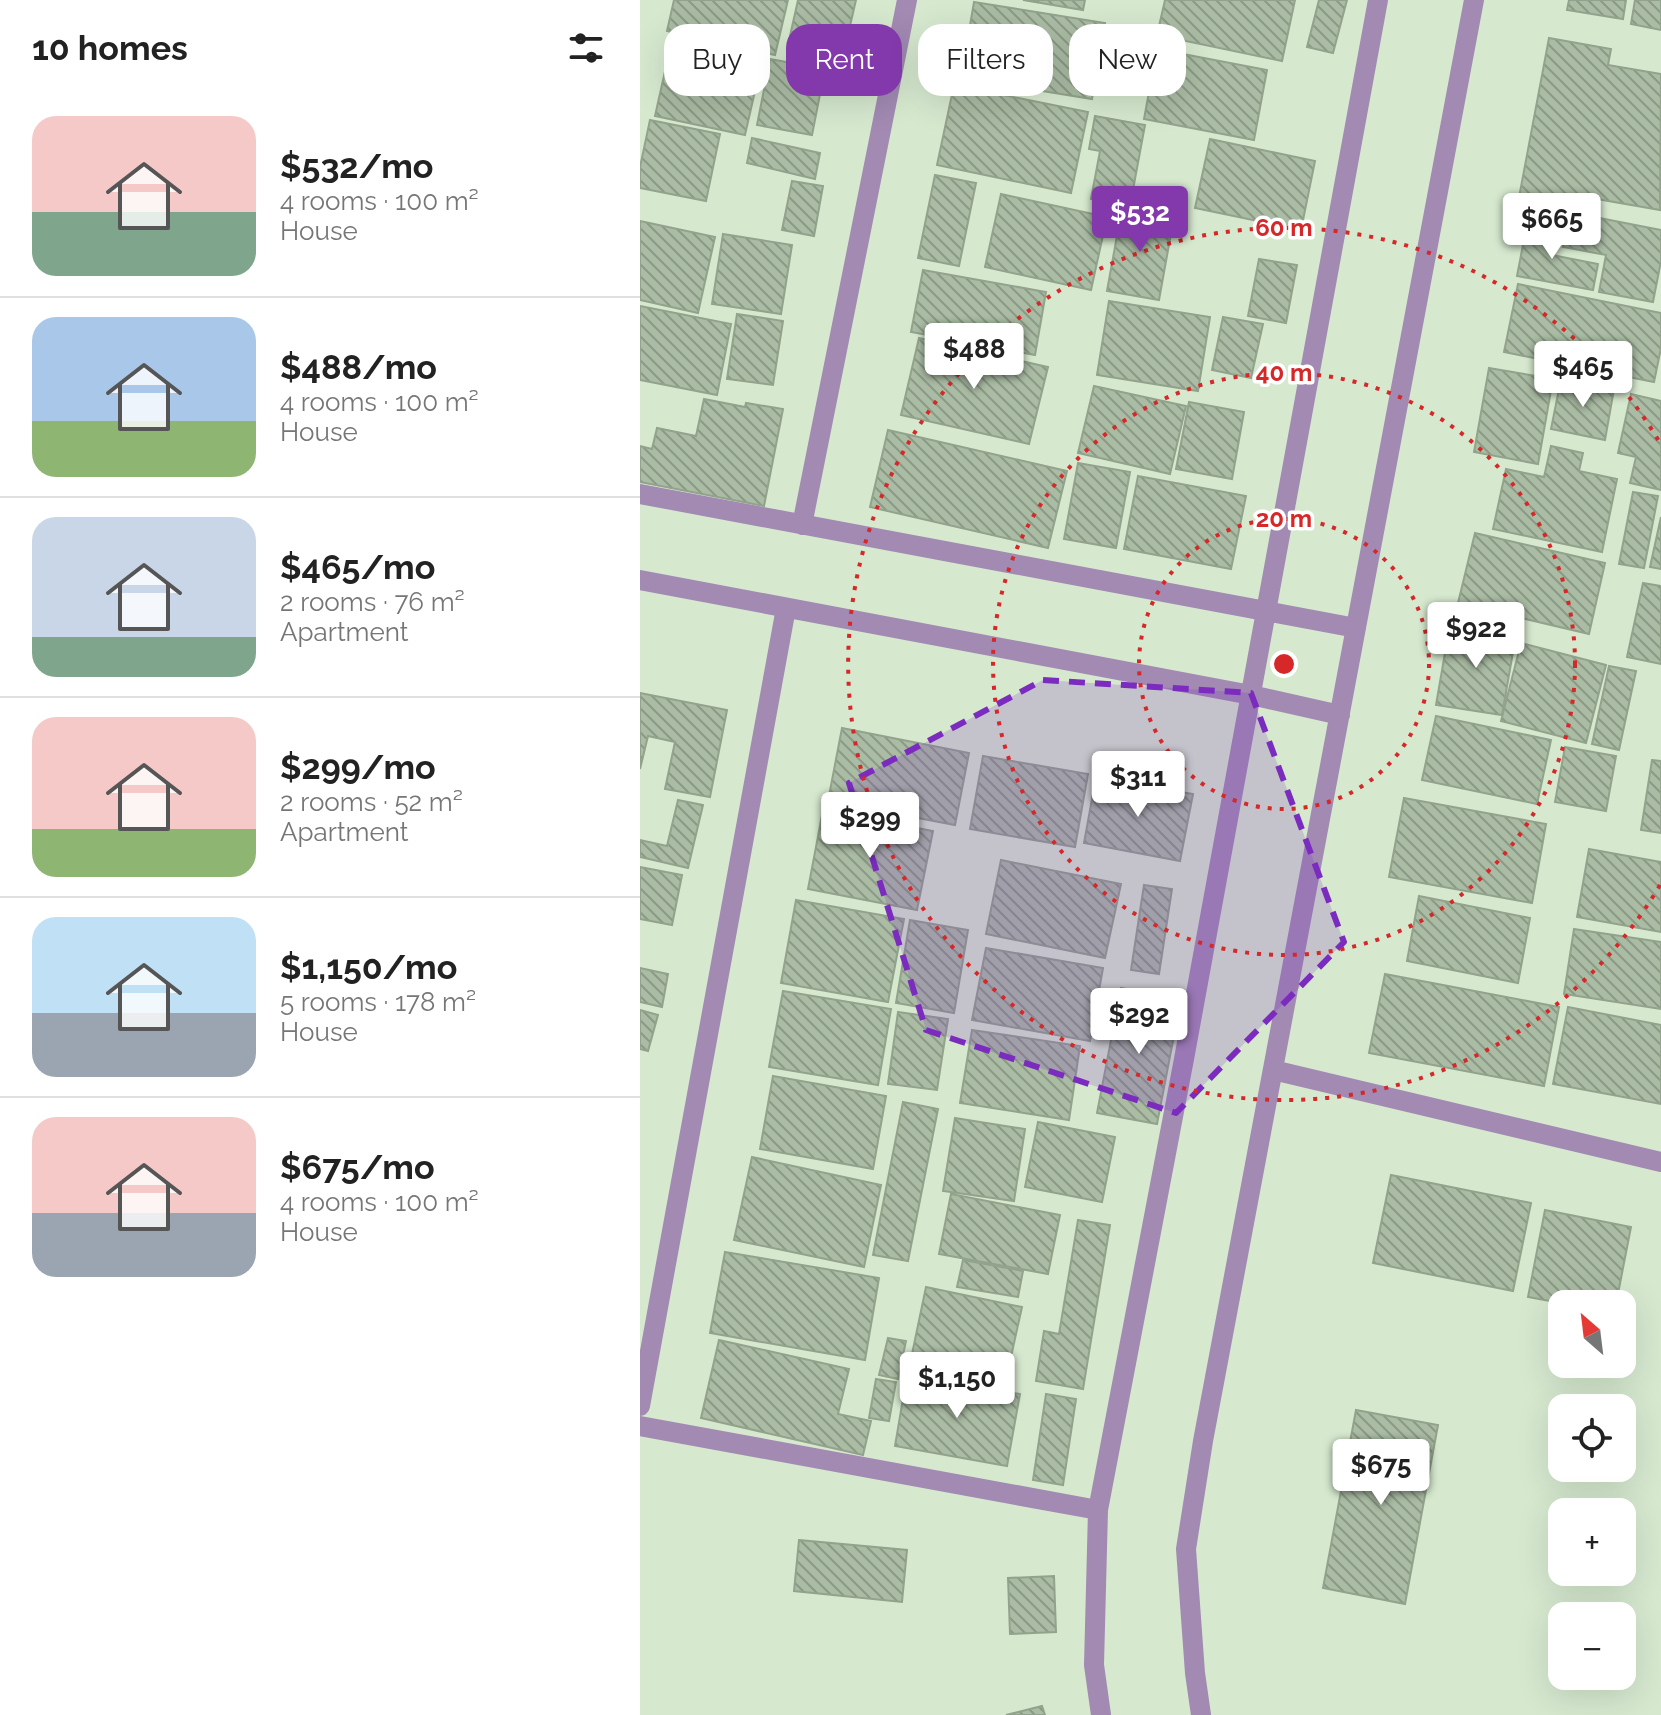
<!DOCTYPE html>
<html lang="en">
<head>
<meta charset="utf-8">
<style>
  :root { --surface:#fff; --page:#f6f6f6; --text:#222; --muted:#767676; --line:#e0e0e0; --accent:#8339ab }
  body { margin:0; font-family:Raleway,sans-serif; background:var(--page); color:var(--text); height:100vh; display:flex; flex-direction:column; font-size:30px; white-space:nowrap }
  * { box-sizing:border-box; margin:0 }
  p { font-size:26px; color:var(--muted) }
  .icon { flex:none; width:44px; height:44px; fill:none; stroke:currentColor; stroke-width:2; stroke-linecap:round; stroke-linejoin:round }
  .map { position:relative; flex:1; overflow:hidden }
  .sheet { display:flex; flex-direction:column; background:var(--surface); width:640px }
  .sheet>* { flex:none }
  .hud { position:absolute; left:24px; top:24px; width:760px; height:72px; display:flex; gap:16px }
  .needle { width:52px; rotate:332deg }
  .controls { position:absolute; left:908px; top:1290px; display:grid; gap:16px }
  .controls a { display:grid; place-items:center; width:88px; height:88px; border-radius:16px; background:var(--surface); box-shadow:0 8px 32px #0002; font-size:40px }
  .price { position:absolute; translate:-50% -68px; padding:0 18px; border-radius:8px; background:#fff; color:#222; font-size:26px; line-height:52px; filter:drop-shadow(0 2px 4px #0008) }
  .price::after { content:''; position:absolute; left:50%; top:48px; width:24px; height:18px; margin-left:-12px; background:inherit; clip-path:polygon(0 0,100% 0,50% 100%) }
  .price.selected { background:var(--accent); color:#fff }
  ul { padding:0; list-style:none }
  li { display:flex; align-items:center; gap:24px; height:200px; padding:0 32px }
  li+li { border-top:2px solid var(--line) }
  li span { display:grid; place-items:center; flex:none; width:224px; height:160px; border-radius:24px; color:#555 }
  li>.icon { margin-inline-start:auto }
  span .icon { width:96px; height:96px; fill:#fffc; stroke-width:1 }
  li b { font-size:34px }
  h2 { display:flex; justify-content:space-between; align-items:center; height:96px; padding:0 32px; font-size:34px }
  .tag { padding:0 28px; border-radius:24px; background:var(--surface); box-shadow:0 8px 32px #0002; font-size:28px; line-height:72px }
  .tag.selected { background:var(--accent); color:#fff }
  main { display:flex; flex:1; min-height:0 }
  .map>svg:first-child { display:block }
</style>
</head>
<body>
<main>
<section class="sheet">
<h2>10 homes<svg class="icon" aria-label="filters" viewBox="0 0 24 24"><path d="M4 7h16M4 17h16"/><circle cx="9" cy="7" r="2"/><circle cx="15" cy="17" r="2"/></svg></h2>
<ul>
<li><span style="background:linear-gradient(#f6c9c9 60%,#7fa58c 0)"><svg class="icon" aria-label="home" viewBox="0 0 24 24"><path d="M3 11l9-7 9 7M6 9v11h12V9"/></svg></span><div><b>$532/mo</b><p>4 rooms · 100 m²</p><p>House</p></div></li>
<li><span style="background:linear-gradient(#a9c7e8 65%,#8fb573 0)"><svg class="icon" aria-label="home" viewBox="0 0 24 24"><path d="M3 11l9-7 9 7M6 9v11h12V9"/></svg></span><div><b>$488/mo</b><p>4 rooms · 100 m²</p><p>House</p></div></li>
<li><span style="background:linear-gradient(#c9d6e8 75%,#7fa58c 0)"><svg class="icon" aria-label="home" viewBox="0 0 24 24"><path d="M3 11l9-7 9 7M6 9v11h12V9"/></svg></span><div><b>$465/mo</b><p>2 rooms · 76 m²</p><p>Apartment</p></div></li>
<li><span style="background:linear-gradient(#f6c9c9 70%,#8fb573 0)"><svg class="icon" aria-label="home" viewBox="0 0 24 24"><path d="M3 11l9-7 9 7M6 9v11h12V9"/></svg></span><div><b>$299/mo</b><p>2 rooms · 52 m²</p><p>Apartment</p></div></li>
<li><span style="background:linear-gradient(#bfe0f5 60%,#9aa5b1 0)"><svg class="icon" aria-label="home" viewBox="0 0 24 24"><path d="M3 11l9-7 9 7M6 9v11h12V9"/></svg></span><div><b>$1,150/mo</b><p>5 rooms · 178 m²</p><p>House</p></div></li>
<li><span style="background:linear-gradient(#f6c9c9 60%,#9aa5b1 0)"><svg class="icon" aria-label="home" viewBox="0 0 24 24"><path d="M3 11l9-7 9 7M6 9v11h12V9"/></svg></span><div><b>$675/mo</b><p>4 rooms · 100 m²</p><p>House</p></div></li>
</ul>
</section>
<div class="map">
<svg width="1021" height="1715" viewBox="0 0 1021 1715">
  <defs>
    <pattern id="building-back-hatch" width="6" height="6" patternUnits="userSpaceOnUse" patternTransform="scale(2)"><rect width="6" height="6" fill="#aabca4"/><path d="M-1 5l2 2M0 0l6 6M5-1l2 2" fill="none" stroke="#8b9986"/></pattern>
  </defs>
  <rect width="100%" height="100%" fill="#d6e9cf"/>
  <!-- building -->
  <path fill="url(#building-back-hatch)" stroke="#92a38b" stroke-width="2" d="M 34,0 L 148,0 L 135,55 L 27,31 Z
    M 158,0 L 216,0 L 203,56 L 148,45 Z
    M 383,0 L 445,0 L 443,10 Z
    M 525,0 L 655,0 L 642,61 L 517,35 Z
    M 679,0 L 707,0 L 693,53 L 667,47 Z
    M 929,0 L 986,0 L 983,19 L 927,10 Z
    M 995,0 L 1021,0 L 1021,30 L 991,24 Z
    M 334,2 L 465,23 L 452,99 L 321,78 Z
    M 909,38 L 971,49 L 968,65 L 1021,74 L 1020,210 L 928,194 L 924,217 L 877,208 Z
    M 30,49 L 120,69 L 105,135 L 15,116 Z
    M 517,49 L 627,70 L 614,140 L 504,119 Z
    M 130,59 L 185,69 L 172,135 L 117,125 Z
    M 314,85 L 448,112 L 431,193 L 297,165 Z
    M 455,116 L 505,125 L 490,206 L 451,199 L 460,151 L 449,149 Z
    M 10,120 L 80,134 L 66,201 L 0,188 L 0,167 Z
    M 112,138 L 180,153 L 175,179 L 107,163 Z
    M 570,139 L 675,161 L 661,230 L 555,208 Z
    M 295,175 L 336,183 L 319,266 L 278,258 Z
    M 152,181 L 183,186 L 174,236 L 142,230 Z
    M 361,194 L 467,217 L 451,290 L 345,267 Z
    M 482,208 L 534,217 L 519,300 L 467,291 Z
    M 929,212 L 1021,230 L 1021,261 L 1013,302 L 959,292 L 966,255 L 923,247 Z
    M 0,221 L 75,237 L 58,313 L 0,300 Z
    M 887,224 L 918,229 L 912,255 L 958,264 L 953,290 L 877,276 Z
    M 83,234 L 152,245 L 141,314 L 72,304 Z
    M 619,259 L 657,265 L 646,323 L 608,316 Z
    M 283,270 L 406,292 L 395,355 L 271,332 Z
    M 878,284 L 1021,313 L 1021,348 L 1014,382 L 864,352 Z
    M 469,301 L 570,317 L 558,391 L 457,375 Z
    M 0,306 L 91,324 L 77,395 L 0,380 Z
    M 97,314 L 143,321 L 133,385 L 87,379 Z
    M 583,317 L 623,324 L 611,378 L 572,370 Z
    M 279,338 L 408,367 L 389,444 L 261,415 Z
    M 849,368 L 913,379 L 898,464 L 834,452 Z
    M 921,379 L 974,389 L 965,440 L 911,429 Z
    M 454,386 L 546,406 L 530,474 L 438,453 Z
    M 991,394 L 1021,401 L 1021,490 L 990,483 L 996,457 L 978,453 Z
    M 64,399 L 105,407 L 106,403 L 143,409 L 124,506 L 0,482 L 0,446 L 12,449 L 17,428 L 56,436 Z
    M 549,402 L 604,412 L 592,479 L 536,469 Z
    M 248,430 L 427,471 L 408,548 L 230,507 Z
    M 911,446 L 943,453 L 939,471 L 977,479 L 962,552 L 853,529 L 866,469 L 904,477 Z
    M 438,463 L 490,472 L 476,548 L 424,539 Z
    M 498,476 L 606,496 L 591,569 L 484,549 Z
    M 993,492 L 1018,496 L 1004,568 L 979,564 Z
    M 1021,517 L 1021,569 L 1010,567 Z
    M 835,533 L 965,563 L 949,634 L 818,603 Z
    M 1003,583 L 1021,586 L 1021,664 L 987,657 Z
    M 810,624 L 876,635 L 862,715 L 796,705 Z
    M 881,643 L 966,665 L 946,743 L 861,721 Z
    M 969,666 L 996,671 L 979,750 L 952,744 Z
    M 0,693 L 87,710 L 70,797 L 25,789 L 35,742 L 8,736 L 0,769 Z
    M 796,716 L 911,740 L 897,804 L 782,780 Z
    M 202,728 L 329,753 L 315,825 L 188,801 Z
    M 925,747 L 976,756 L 966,811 L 915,802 Z
    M 343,756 L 448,774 L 435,847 L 330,829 Z
    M 1012,760 L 1021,761 L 1021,833 L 1001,830 Z
    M 456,777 L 553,794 L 540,861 L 444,843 Z
    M 764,798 L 906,824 L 892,903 L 749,877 Z
    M 38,800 L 63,805 L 48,868 L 0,857 L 0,840 L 27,846 Z
    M 183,810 L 293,831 L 277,910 L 168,889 Z
    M 949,849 L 1021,862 L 1021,932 L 937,917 Z
    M 361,860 L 481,884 L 465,958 L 346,934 Z
    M 0,867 L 42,875 L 32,925 L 0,919 Z
    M 504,885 L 532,889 L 519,974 L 491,970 Z
    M 779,896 L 890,918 L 878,983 L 767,961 Z
    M 156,900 L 264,919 L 248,1002 L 141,983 Z
    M 270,920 L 328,930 L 314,1013 L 256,1003 Z
    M 934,929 L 1021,942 L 1021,1009 L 924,994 Z
    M 346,948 L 463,968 L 450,1041 L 332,1020 Z
    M 0,968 L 28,974 L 22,1007 L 0,1002 Z
    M 745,974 L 919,1007 L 904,1086 L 729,1053 Z
    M 481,988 L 541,999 L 517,1124 L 457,1113 Z
    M 143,991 L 251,1009 L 238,1085 L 129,1067 Z
    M 928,1007 L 1021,1025 L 1021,1104 L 913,1084 Z
    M 0,1010 L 18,1015 L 8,1051 L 0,1049 Z
    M 258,1012 L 308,1019 L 297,1090 L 248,1084 Z
    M 332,1030 L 440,1046 L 429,1120 L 320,1103 Z
    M 133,1076 L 246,1096 L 233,1169 L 120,1149 Z
    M 263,1102 L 298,1109 L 268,1261 L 233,1255 Z
    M 315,1118 L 385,1129 L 374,1201 L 303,1191 Z
    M 398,1122 L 475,1137 L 462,1202 L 385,1187 Z
    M 112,1157 L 241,1185 L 224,1267 L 94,1240 Z
    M 751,1175 L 891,1203 L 873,1291 L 733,1263 Z
    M 311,1194 L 420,1215 L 408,1274 L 299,1254 Z
    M 905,1210 L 991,1227 L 976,1304 L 926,1304 L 888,1297 Z
    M 438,1220 L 470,1225 L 443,1389 L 396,1381 L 404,1331 L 419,1334 Z
    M 85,1252 L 239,1278 L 225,1360 L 70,1333 Z
    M 323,1260 L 383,1271 L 378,1297 L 317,1287 Z
    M 286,1287 L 382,1307 L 367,1375 L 272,1354 Z
    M 248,1338 L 266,1341 L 258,1379 L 239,1375 Z
    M 79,1340 L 209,1369 L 198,1414 L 231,1421 L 223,1455 L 61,1418 Z
    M 267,1375 L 380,1394 L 367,1466 L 255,1446 Z
    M 236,1379 L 256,1382 L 249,1421 L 229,1418 Z
    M 406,1394 L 436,1399 L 423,1485 L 393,1480 Z
    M 716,1410 L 798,1425 L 765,1604 L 683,1588 Z
    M 159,1540 L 267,1550 L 262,1602 L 154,1591 Z
    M 414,1576 L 416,1632 L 370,1634 L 368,1578 Z
    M 402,1706 L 405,1715 L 366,1715 Z"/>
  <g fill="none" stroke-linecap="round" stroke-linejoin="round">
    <!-- minor -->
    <path stroke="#a28ab3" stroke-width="20" d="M 0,494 L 716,628
      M 162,525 L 267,0
      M 0,580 L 611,695 L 700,715
      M 633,1070 L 1021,1162
      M 0,1406 L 146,608
      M 0,1426 L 458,1510
      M 461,1715 L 454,1665 L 458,1510 L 544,1059 L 738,0
      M 561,1715 L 555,1673 L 546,1549 L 563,1441 L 834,0"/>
  </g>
  <!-- marked area -->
  <path fill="#7b2cbf" fill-opacity="0.2" stroke="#7b2cbf" stroke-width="6" stroke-dasharray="16 10" stroke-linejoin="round" d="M 403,680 L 611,693 L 704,942 L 536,1113 L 286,1030 L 209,783 Z"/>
  <!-- distance rings -->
  <g fill="none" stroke="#d62828" stroke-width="4" stroke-dasharray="4 8">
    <circle cx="644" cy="664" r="145"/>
    <circle cx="644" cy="664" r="291"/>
    <path d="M1020 885A436 436 0 1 1 1020 443"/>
  </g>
  <circle cx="644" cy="664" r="12" fill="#d62828" stroke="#fff" stroke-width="4"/>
  <g font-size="24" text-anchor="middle" font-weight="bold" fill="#d62828" stroke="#fff" stroke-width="7" stroke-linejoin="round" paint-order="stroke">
    <text x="644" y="236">60 m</text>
    <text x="644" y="381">40 m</text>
    <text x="644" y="527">20 m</text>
  </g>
</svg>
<div class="controls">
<a><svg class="needle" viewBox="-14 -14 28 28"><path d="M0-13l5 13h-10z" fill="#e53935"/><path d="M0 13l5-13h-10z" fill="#767676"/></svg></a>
<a><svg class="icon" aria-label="locate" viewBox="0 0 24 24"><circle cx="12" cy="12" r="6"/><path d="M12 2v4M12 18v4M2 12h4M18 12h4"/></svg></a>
<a>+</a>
<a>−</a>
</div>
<b class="price selected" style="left:500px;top:254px">$532</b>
<b class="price" style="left:912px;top:261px">$665</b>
<b class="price" style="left:334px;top:391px">$488</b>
<b class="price" style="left:943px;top:409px">$465</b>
<b class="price" style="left:836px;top:670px">$922</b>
<b class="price" style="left:498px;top:819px">$311</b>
<b class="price" style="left:230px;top:860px">$299</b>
<b class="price" style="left:499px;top:1056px">$292</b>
<b class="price" style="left:317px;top:1420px">$1,150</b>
<b class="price" style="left:741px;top:1507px">$675</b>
<div class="hud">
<a class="tag">Buy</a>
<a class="tag selected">Rent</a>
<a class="tag">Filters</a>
<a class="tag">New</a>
</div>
</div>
</main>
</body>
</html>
